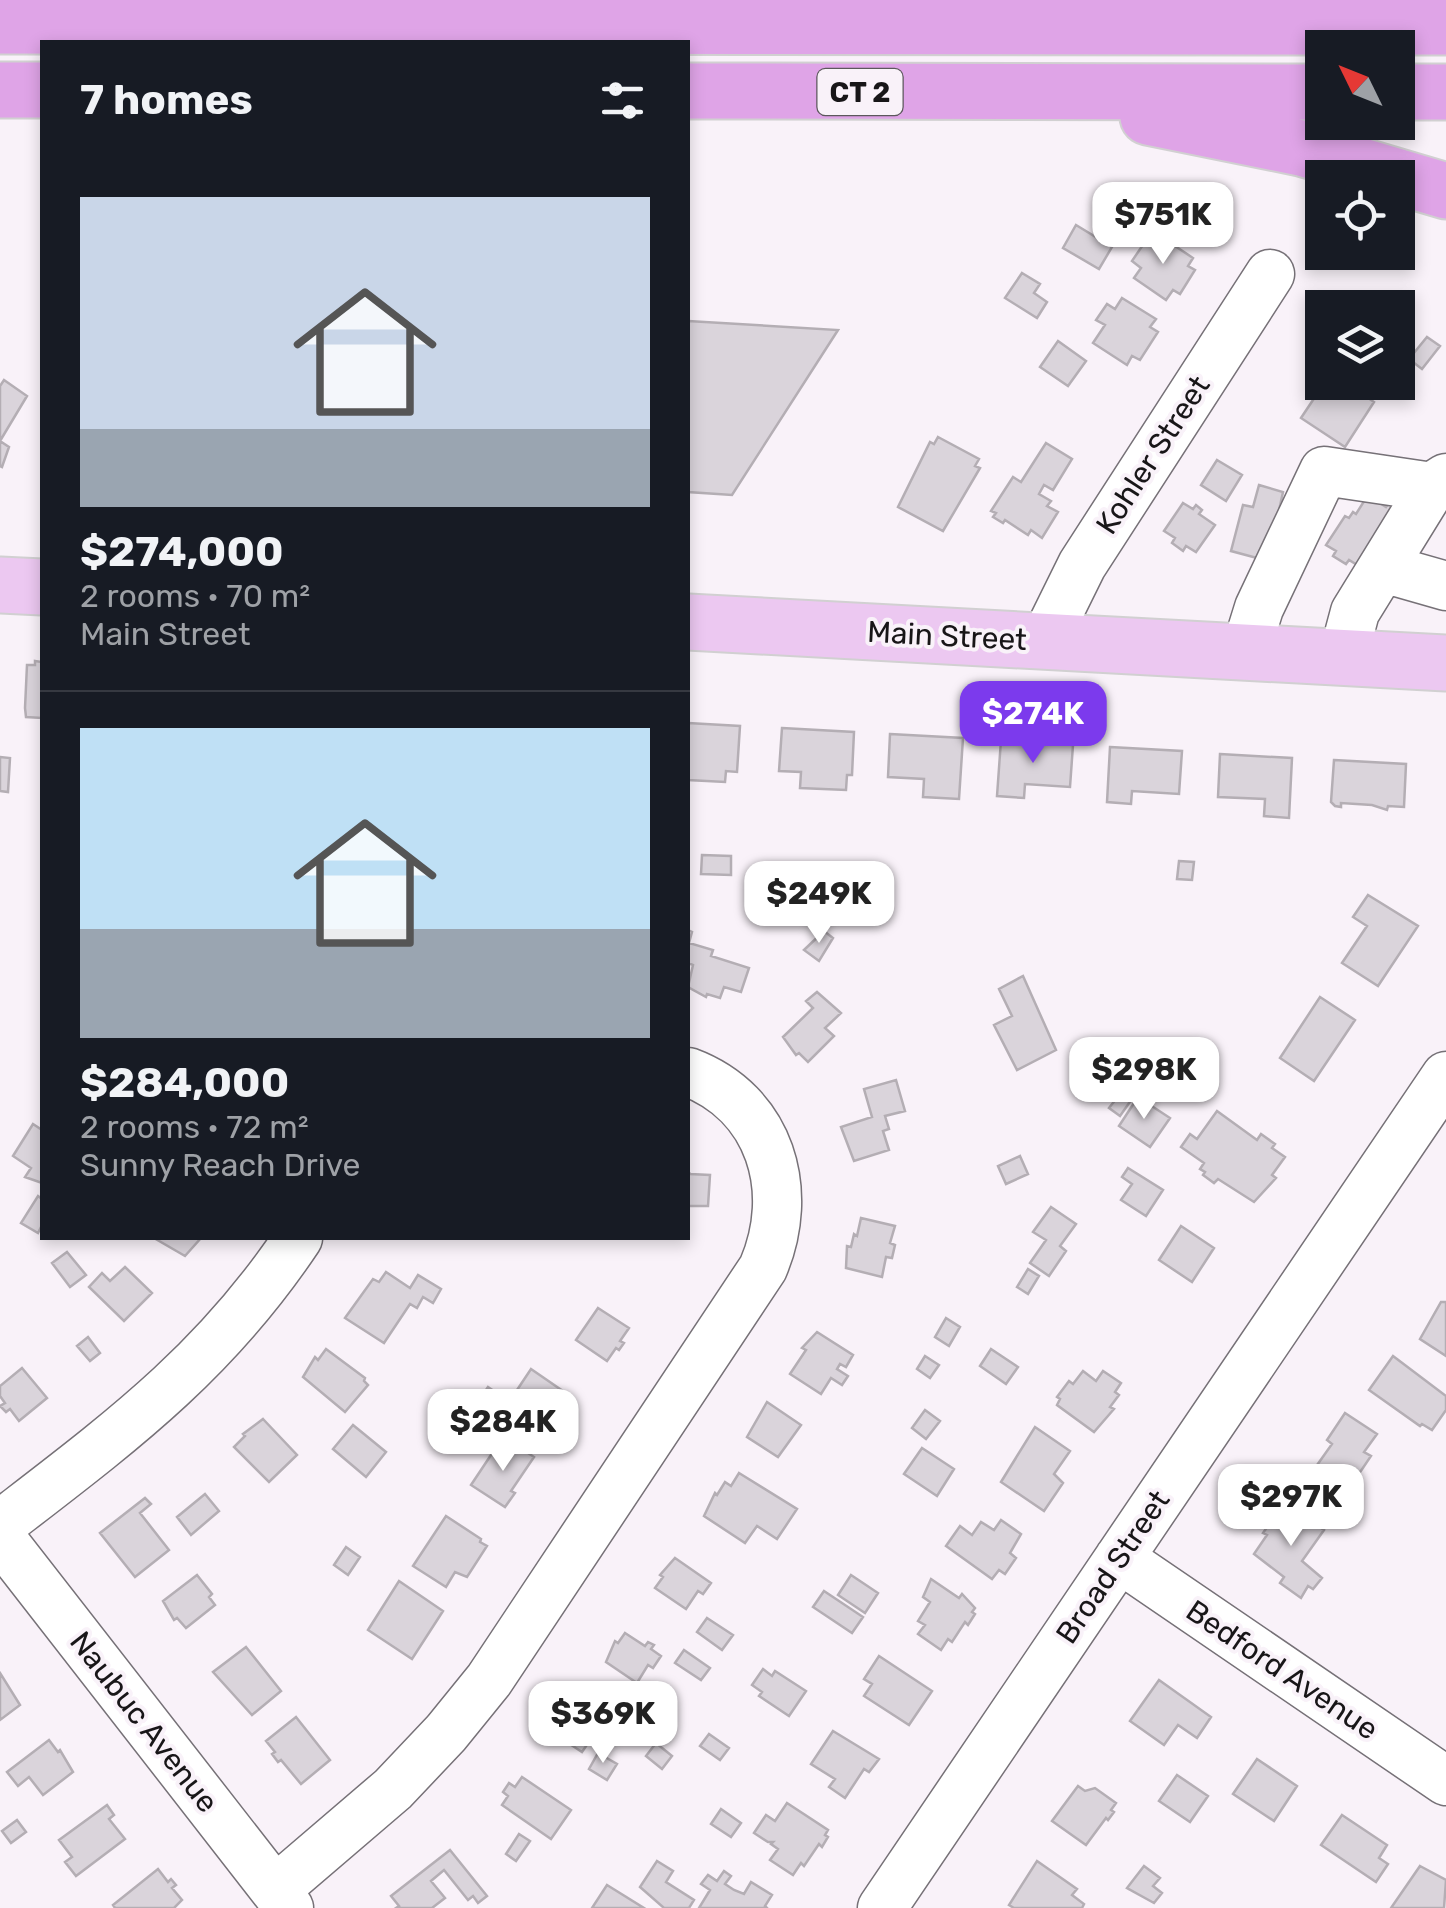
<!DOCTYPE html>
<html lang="en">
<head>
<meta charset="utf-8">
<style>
  :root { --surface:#171b24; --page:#20242c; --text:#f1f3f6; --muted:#9ea1a6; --line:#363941; --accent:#7c3aed }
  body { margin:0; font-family:Rubik,sans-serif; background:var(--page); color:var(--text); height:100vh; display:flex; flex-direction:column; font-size:38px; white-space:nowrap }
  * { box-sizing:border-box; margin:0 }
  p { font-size:32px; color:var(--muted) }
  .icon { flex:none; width:55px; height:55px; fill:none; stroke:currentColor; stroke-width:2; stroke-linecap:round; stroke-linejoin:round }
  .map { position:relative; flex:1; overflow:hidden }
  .sheet { position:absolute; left:40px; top:40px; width:650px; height:1200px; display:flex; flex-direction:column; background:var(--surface); border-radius:0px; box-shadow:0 5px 15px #0003 }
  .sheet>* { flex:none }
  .needle { width:65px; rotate:313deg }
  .fabs { position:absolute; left:1305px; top:30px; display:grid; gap:20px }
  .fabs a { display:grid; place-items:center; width:110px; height:110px; border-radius:0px; background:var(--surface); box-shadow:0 5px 15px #0003; font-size:50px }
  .price { position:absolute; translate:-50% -85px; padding:0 22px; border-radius:20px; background:#fff; color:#222; font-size:32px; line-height:65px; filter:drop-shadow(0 2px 5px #0008) }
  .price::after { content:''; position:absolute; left:50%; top:60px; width:30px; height:22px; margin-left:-15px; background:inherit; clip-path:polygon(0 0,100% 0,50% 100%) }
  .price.active { background:var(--accent); color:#fff }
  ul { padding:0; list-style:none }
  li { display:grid; align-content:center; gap:20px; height:530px; padding:0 40px }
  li+li { border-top:2px solid var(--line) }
  li span { display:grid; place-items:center; height:310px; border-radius:0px; color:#555 }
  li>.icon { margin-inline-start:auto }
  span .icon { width:180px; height:180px; fill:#fffc; stroke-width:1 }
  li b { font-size:42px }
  h2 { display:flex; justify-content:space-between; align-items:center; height:120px; padding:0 40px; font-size:42px }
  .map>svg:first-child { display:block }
</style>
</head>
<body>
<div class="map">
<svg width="1446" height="1908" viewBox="0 0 1446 1908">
  <rect width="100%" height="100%" fill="#f9f2f9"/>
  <!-- building -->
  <path fill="#dad4db" stroke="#b4aeb4" stroke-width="2.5" d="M 1076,225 L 1112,247 L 1099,269 L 1063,248 Z
    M 1160,236 L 1193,258 L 1188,266 L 1195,270 L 1180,294 L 1173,290 L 1166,300 L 1134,278 L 1141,268 L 1132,261 L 1147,239 L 1155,244 Z
    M 1022,273 L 1040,284 L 1034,293 L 1047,302 L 1037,318 L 1005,298 Z
    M 1122,298 L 1156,319 L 1150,327 L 1158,332 L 1140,360 L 1132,356 L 1127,365 L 1093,343 L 1105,325 L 1096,320 L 1107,304 L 1115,309 Z
    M 688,321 L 838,330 L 732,495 L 688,492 Z
    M 1427,337 L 1440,346 L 1422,369 L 1409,359 Z
    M 1058,341 L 1086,361 L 1068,386 L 1040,367 Z
    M 4,380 L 27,396 L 0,441 L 9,447 L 2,467 L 0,466 L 0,386 Z
    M 1325,382 L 1345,382 L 1374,402 L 1345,447 L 1301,418 Z
    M 938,437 L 979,459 L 975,466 L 980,468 L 943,531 L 898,507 L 930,442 L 934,444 Z
    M 1046,443 L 1072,459 L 1053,490 L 1044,485 L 1039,494 L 1051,501 L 1047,506 L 1058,512 L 1042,538 L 1031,530 L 1028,535 L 1005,520 L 1003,523 L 993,517 L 996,513 L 991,511 L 1013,477 L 1021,482 Z
    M 1217,460 L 1242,475 L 1226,501 L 1201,485 Z
    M 1259,485 L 1283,492 L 1268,561 L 1231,551 L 1243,505 L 1253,507 Z
    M 1368,495 L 1386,507 L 1391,500 L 1401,506 L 1359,566 L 1349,560 L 1346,564 L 1333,556 L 1336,551 L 1326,545 L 1345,516 L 1349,518 L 1353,512 L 1356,514 Z
    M 1183,503 L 1193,509 L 1196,505 L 1202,510 L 1199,514 L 1215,525 L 1196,552 L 1186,546 L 1183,551 L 1172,543 L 1175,538 L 1164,531 Z
    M 35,661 L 42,662 L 42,718 L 26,717 L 25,708 L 27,665 L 35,665 Z
    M 688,723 L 740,726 L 737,772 L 726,771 L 725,782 L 688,780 Z
    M 782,728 L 854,732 L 852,775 L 847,775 L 846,790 L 800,788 L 801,772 L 779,771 Z
    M 890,734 L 963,738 L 959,799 L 923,797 L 924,779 L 888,777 Z
    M 1001,740 L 1073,745 L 1070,787 L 1025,784 L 1024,798 L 997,796 Z
    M 1110,747 L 1182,751 L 1179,794 L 1132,791 L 1131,804 L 1107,802 Z
    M 1220,754 L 1292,758 L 1289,818 L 1264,816 L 1265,799 L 1218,797 Z
    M 0,757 L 10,758 L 8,792 L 0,791 Z
    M 1334,760 L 1406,764 L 1404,807 L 1388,806 L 1387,810 L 1372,805 L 1341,803 L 1341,807 L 1335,806 L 1331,802 Z
    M 702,855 L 731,856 L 731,875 L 701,874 Z
    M 1179,861 L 1194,862 L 1192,880 L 1177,879 Z
    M 1368,895 L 1418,926 L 1378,986 L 1342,963 L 1367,926 L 1353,917 Z
    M 688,930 L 692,932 L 689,943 L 713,950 L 711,956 L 749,968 L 741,992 L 724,987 L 720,998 L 707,994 L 706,997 L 688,987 L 693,965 L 688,963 Z
    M 824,931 L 833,938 L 819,961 L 804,950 Z
    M 1023,976 L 1056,1050 L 1017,1070 L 994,1025 L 1012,1016 L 999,989 Z
    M 817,992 L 841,1013 L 825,1028 L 834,1036 L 808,1062 L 799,1053 L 796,1055 L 783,1037 L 813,1008 L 806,1001 Z
    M 1320,997 L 1355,1020 L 1314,1081 L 1280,1058 Z
    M 896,1080 L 905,1111 L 885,1116 L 889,1129 L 883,1131 L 889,1150 L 854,1161 L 841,1127 L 872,1117 L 864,1089 Z
    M 1124,1089 L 1134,1096 L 1120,1116 L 1109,1108 Z
    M 1138,1097 L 1170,1118 L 1150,1147 L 1119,1126 Z
    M 1217,1111 L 1257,1140 L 1261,1134 L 1275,1144 L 1272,1148 L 1285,1157 L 1272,1175 L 1276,1178 L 1254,1202 L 1218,1179 L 1214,1183 L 1203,1175 L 1205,1172 L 1200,1169 L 1204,1163 L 1181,1147 L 1190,1134 L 1197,1139 Z
    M 33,1124 L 42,1130 L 42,1183 L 25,1177 L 31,1168 L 13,1156 Z
    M 1020,1156 L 1028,1174 L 1006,1184 L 998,1166 Z
    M 1128,1168 L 1163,1190 L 1146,1216 L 1121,1200 L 1132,1184 L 1122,1177 Z
    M 688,1171 L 690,1174 L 710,1175 L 708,1206 L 688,1206 Z
    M 38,1196 L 42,1199 L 42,1225 L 38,1233 L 21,1223 Z
    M 1051,1207 L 1076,1224 L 1060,1246 L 1066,1251 L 1049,1276 L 1030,1263 L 1046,1240 L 1033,1232 Z
    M 861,1218 L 895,1226 L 890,1243 L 895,1245 L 892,1258 L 886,1257 L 882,1277 L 846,1268 L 847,1246 L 851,1247 L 854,1234 L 857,1236 Z
    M 1181,1226 L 1214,1248 L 1192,1282 L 1159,1260 Z
    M 154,1238 L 201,1238 L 185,1256 Z
    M 67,1252 L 86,1275 L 70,1287 L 52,1263 Z
    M 125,1267 L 152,1293 L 124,1321 L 89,1287 L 102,1273 L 110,1281 Z
    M 1028,1269 L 1039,1276 L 1028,1294 L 1017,1287 Z
    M 386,1272 L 410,1288 L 418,1275 L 441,1289 L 433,1303 L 423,1297 L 417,1308 L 410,1304 L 384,1343 L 345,1318 L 373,1279 L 379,1282 Z
    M 1441,1302 L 1446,1302 L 1446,1356 L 1420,1339 Z
    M 598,1308 L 629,1328 L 620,1341 L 624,1343 L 619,1350 L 616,1348 L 607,1361 L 576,1340 Z
    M 946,1318 L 960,1327 L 949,1346 L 935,1337 Z
    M 817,1332 L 853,1355 L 846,1367 L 840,1364 L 837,1369 L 848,1376 L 842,1385 L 831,1378 L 821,1394 L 790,1374 L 806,1350 L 802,1348 Z
    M 88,1337 L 100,1353 L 90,1361 L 77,1346 Z
    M 326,1349 L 365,1378 L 364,1381 L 368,1385 L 345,1412 L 303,1377 L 315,1357 L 318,1360 Z
    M 991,1349 L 1018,1367 L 1006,1384 L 980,1366 Z
    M 925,1356 L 939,1365 L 930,1378 L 917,1369 Z
    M 1393,1356 L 1446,1396 L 1446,1410 L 1432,1430 L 1422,1424 L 1420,1426 L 1369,1390 Z
    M 22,1368 L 47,1398 L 19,1421 L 10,1409 L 6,1412 L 0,1406 L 5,1403 L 0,1396 L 0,1386 Z
    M 531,1369 L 573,1398 L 563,1420 L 559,1418 L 551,1430 L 521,1409 L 524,1404 L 513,1396 Z
    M 1083,1371 L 1096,1381 L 1103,1371 L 1121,1383 L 1115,1392 L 1119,1395 L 1110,1407 L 1114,1409 L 1094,1432 L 1057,1405 L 1060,1399 L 1057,1397 L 1069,1381 L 1073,1384 Z
    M 488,1387 L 517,1407 L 506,1423 L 477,1403 Z
    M 767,1402 L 801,1425 L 778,1457 L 747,1437 Z
    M 925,1410 L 940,1421 L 926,1439 L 912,1428 Z
    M 1345,1413 L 1377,1434 L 1364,1452 L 1371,1456 L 1348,1490 L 1315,1468 L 1332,1444 L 1327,1440 Z
    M 263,1419 L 297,1455 L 269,1482 L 234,1447 L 245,1436 L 243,1434 Z
    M 353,1425 L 386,1452 L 366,1477 L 333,1449 Z
    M 1035,1427 L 1070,1451 L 1054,1474 L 1063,1483 L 1044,1511 L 1001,1482 Z
    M 510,1441 L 534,1457 L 511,1491 L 515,1493 L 505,1507 L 471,1485 L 493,1452 L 500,1456 Z
    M 922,1448 L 954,1469 L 937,1496 L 904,1474 Z
    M 739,1473 L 797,1509 L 777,1539 L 757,1526 L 745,1543 L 704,1516 L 715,1493 L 717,1495 L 725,1482 L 731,1486 Z
    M 205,1494 L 219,1511 L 191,1535 L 177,1517 Z
    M 145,1498 L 151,1504 L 140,1513 L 169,1550 L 135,1577 L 100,1533 Z
    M 1284,1503 L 1324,1530 L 1302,1561 L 1322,1578 L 1313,1589 L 1308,1586 L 1301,1598 L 1280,1583 L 1284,1577 L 1254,1554 L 1267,1535 L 1263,1533 Z
    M 446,1516 L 481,1539 L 480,1542 L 487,1546 L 467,1577 L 455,1572 L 446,1587 L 413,1566 Z
    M 1001,1520 L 1021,1534 L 1010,1553 L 1016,1558 L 1005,1574 L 999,1570 L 992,1579 L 946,1546 L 960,1526 L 972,1535 L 981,1522 L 994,1530 Z
    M 346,1547 L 360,1557 L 348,1575 L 334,1565 Z
    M 675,1558 L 711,1583 L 703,1594 L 698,1591 L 686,1609 L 655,1588 L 663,1577 L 660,1575 Z
    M 197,1575 L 212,1594 L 209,1597 L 215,1605 L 186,1628 L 177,1618 L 174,1620 L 163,1601 Z
    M 851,1575 L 878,1593 L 865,1613 L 838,1595 Z
    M 931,1579 L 959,1598 L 962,1594 L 975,1608 L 972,1612 L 975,1614 L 968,1625 L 965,1622 L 952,1642 L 948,1639 L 941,1650 L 918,1634 L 925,1625 L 918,1621 L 930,1602 L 923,1597 Z
    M 399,1581 L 443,1611 L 412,1659 L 368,1630 Z
    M 824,1591 L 863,1617 L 852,1633 L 813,1607 Z
    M 707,1618 L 733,1635 L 722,1650 L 697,1632 Z
    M 625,1633 L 645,1646 L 648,1642 L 654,1645 L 651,1649 L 661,1656 L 653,1668 L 648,1665 L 637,1683 L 606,1662 L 615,1641 L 618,1643 Z
    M 246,1647 L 281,1691 L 252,1715 L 213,1672 Z
    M 684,1650 L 710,1668 L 701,1680 L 675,1663 Z
    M 879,1656 L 932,1691 L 909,1725 L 864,1696 L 872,1684 L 864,1679 Z
    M 763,1669 L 772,1676 L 775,1671 L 806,1691 L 789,1716 L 759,1696 L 762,1692 L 752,1685 Z
    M 0,1673 L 20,1705 L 0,1720 Z
    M 1159,1680 L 1211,1717 L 1197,1738 L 1178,1725 L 1164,1745 L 1130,1721 Z
    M 568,1703 L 615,1733 L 607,1745 L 593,1736 L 582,1752 L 550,1731 L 557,1720 L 553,1718 L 557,1712 L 561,1714 Z
    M 296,1717 L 330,1760 L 301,1784 L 281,1760 L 278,1762 L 272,1754 L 275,1752 L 266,1741 Z
    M 833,1731 L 879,1759 L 869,1772 L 864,1769 L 845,1798 L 829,1787 L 835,1779 L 811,1764 Z
    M 709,1734 L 729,1748 L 720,1760 L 700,1746 Z
    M 49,1740 L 58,1752 L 60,1750 L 73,1772 L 43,1795 L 29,1777 L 18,1786 L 7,1772 Z
    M 656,1743 L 672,1756 L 662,1769 L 646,1756 Z
    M 598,1753 L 617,1764 L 607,1780 L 589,1769 Z
    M 1257,1759 L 1297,1786 L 1274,1821 L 1233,1794 Z
    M 1177,1775 L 1208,1796 L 1190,1822 L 1159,1801 Z
    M 522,1777 L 571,1810 L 551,1839 L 502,1805 L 508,1796 L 503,1792 L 509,1783 L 515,1787 Z
    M 1078,1786 L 1085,1791 L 1095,1788 L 1116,1803 L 1111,1810 L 1114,1812 L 1108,1820 L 1106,1818 L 1086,1845 L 1052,1821 Z
    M 787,1803 L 828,1830 L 825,1835 L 828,1837 L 822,1847 L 819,1844 L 804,1866 L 801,1863 L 793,1875 L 770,1860 L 778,1849 L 771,1844 L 773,1842 L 768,1842 L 754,1833 L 766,1815 L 775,1821 Z
    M 107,1805 L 114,1815 L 109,1819 L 125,1839 L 76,1876 L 65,1862 L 72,1857 L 59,1840 Z
    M 721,1809 L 741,1823 L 731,1837 L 711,1824 Z
    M 1342,1815 L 1387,1845 L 1379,1858 L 1388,1864 L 1376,1882 L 1321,1845 Z
    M 17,1820 L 26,1832 L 11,1843 L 2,1831 Z
    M 519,1834 L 530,1841 L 516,1861 L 506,1854 Z
    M 450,1850 L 487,1896 L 478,1903 L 473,1896 L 468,1900 L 444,1870 L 431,1881 L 445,1898 L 432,1908 L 396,1908 L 399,1906 L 391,1896 Z
    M 657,1861 L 673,1871 L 666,1882 L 694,1900 L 689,1908 L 664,1908 L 640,1887 Z
    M 1037,1861 L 1077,1889 L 1072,1895 L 1084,1904 L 1082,1908 L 1014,1908 L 1009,1905 Z
    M 1144,1866 L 1160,1878 L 1153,1886 L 1162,1893 L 1154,1903 L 1127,1888 Z
    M 1420,1866 L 1446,1880 L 1444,1908 L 1391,1908 Z
    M 158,1869 L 168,1882 L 171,1879 L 176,1885 L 172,1888 L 182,1900 L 174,1908 L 115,1908 L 113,1905 Z
    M 724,1871 L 731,1876 L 725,1884 L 734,1890 L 744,1894 L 751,1882 L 772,1895 L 765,1906 L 767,1908 L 699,1908 L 710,1890 L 701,1884 L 708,1875 L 717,1881 Z
    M 607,1885 L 644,1908 L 592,1908 Z"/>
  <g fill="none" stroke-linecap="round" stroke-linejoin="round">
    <!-- minor casing -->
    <g stroke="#767177" stroke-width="51">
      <path id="minor" d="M 1383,568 L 1446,586
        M 1044,642 L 1082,565 L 1270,274
        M 1245,653 L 1259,608 L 1324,471 L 1432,487 L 1446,478
        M 1343,657 L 1355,612 L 1432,487
        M 0,1525 C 118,1434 214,1364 298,1238
        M 0,1537 L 289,1908
        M 1119,1558 L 1446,1781
        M 275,1890 L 393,1789 L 446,1733 L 489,1680 L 763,1268 C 796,1191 771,1103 688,1072
        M 882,1908 L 1446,1076"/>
    </g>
    <!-- major casing -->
    <g stroke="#d1d0d1" stroke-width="59">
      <path id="major" d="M 0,585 L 42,587
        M 688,622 L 1446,663"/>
    </g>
    <!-- highway casing -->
    <g stroke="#d1d0d1" stroke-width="59">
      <path id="highway" d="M 0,26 L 1446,27
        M 0,90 L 42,90
        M 688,91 L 1322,92
        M 1398,92 L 1446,92
        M 1148,117 L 1301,148 L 1446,191"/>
    </g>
    <!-- minor -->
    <use href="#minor" stroke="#fff" stroke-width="48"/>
    <!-- major -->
    <use href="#major" stroke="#ecc8f1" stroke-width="55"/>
    <!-- highway -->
    <use href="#highway" stroke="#dfa4e7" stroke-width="55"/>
  </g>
  <g text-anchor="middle" stroke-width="8" stroke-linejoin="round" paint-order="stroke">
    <!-- shield labels -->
    <rect fill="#f9f2f9" stroke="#5c585c" stroke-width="2.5" x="817.5" y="69" width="85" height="46" rx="8"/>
    <g font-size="28" font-weight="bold" fill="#181618">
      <text x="860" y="102">CT 2</text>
    </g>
    <!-- street labels -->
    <g font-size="30" fill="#181618" stroke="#f9f2f9">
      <text transform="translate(1153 455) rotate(-57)" y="10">Kohler Street</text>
      <text transform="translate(947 636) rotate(3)" y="10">Main Street</text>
      <text transform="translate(1113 1567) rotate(-56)" y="10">Broad Street</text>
      <text transform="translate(1282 1670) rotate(34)" y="10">Bedford Avenue</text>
      <text transform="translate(144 1722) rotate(52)" y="10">Naubuc Avenue</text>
    </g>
  </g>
</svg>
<div class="fabs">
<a><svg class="needle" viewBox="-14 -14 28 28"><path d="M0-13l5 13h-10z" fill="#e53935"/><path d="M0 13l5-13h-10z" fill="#9ea1a6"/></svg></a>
<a><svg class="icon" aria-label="locate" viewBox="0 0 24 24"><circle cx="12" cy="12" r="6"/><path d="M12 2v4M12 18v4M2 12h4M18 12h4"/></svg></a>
<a><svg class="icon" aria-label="layers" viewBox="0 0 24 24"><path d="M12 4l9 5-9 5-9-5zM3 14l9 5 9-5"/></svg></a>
</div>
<b class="price" style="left:1163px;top:267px">$751K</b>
<b class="price active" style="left:1033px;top:766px">$274K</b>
<b class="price" style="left:819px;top:946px">$249K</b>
<b class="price" style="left:1144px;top:1122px">$298K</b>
<b class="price" style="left:503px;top:1474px">$284K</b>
<b class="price" style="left:1291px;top:1549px">$297K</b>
<b class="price" style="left:603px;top:1766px">$369K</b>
<section class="sheet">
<h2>7 homes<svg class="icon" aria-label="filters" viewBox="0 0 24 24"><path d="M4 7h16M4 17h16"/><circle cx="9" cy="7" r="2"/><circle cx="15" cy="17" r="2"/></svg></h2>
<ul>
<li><span style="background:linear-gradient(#c9d6e8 75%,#9aa5b1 0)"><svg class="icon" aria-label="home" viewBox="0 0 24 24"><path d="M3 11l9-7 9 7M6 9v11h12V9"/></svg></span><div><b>$274,000</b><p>2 rooms · 70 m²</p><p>Main Street</p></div></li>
<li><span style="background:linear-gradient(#bfe0f5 65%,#9aa5b1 0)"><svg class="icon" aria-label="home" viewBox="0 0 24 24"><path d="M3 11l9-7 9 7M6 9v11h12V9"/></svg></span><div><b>$284,000</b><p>2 rooms · 72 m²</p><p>Sunny Reach Drive</p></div></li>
</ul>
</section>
</div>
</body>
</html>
